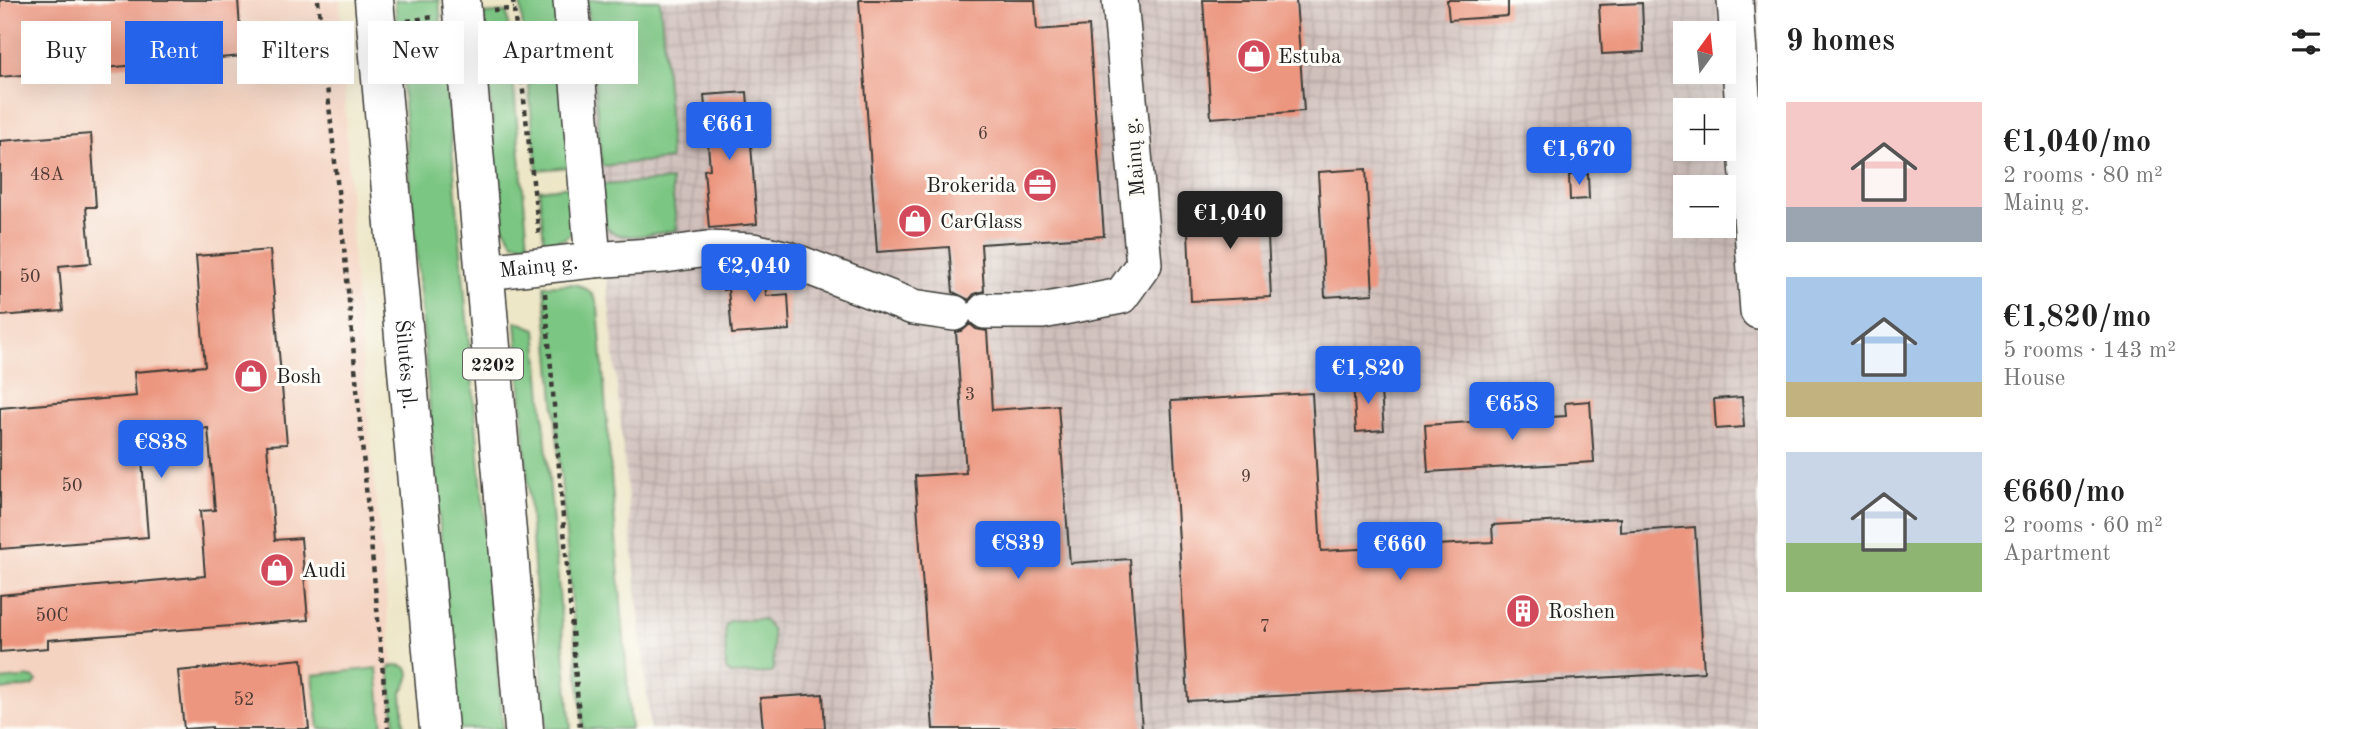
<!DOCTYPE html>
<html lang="en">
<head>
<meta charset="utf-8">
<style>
  :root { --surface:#fff; --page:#f6f6f6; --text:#222; --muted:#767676; --accent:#2563eb }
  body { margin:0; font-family:"Old Standard TT",serif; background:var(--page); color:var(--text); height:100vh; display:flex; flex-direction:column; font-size:26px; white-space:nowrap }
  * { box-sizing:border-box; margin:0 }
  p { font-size:23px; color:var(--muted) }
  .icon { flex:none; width:38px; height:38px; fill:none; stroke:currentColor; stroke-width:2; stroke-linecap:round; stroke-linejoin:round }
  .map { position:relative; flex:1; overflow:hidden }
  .sheet { display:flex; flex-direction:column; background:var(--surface); width:595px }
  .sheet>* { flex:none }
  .hud { position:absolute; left:21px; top:21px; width:665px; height:63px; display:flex; gap:14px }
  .needle { width:46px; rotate:15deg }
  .buttons { position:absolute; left:1673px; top:21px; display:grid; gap:14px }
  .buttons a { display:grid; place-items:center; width:63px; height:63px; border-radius:0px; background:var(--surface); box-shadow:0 7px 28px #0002; font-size:35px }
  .price { position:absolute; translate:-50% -60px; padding:0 16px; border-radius:7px; background:var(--accent); color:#fff; font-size:23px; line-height:46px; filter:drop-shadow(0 2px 4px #0008) }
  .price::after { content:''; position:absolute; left:50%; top:42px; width:21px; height:16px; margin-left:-10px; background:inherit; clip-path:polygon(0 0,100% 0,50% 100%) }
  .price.current { background:#222; color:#fff }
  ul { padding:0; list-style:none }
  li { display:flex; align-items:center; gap:21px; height:175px; padding:0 28px }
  li span { display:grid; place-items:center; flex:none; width:196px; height:140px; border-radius:0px; color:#555 }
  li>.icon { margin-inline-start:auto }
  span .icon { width:84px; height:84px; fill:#fffc; stroke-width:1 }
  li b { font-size:30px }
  h2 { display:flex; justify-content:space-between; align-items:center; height:84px; padding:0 28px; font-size:30px }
  .chip { padding:0 24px; border-radius:0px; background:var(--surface); box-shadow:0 7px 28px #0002; font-size:24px; line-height:63px }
  .chip.current { background:var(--accent); color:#fff }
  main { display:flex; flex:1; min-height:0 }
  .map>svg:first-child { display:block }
</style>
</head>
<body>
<main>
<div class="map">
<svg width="1758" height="729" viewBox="0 0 1758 729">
  <defs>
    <pattern id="industrial-grid" width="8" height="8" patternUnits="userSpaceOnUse" patternTransform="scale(1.75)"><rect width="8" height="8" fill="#d0c0bc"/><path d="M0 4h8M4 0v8" fill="none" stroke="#b2a4a1"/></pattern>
  </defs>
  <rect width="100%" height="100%" fill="#fdfcf7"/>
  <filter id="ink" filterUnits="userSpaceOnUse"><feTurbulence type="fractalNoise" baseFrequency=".0143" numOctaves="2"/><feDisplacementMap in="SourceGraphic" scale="14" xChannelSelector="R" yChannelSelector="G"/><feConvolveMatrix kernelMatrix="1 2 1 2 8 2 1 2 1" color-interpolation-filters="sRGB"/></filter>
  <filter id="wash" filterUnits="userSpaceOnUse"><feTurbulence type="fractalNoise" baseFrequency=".00686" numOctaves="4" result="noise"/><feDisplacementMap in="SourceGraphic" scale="28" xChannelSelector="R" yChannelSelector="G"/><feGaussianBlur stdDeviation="1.57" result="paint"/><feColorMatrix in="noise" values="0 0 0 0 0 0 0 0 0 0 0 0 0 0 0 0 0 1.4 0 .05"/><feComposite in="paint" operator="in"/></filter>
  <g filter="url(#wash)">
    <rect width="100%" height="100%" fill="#ede6c7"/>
    <!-- built -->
    <path fill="#f4d3c1" d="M 0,0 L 340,0 L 353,264 L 399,729 L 0,729 Z"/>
    <!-- industrial -->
    <path fill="url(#industrial-grid)" fill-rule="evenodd" d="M 580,0 L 1758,0 L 1758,729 L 650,729 ZM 1685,33 L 1724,33 L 1724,72 L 1685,72 ZM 1685,110 L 1724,110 L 1724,149 L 1685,149 ZM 1685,187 L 1724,187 L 1724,226 L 1685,226 Z"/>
    <!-- green -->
    <path fill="#7cc683" stroke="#4c7150" stroke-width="2" d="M 395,0 L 439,0 L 503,729 L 457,729 Z
      M 520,0 L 557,0 L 571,167 L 537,170 Z
      M 587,0 L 660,0 L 669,111 L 670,159 L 602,166 Z
      M 507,12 L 528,244 L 514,243 L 500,222 L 484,14 Z
      M 671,180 L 677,230 C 657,232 621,244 606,227 L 601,185 Z
      M 572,186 L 573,231 L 564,239 L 544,242 L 539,190 Z
      M 569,284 C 585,284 594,293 598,307 L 631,729 L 583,729 L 544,286 Z
      M 516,321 L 536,329 L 571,729 L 546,729 Z
      M 758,619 L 764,620 L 772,630 L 774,668 L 771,673 L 731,674 L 726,670 L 725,626 L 729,621 Z
      M 398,665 L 406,667 L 410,674 L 408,681 L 402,692 L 404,729 L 395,729 L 389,667 Z
      M 377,668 L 383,729 L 319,729 L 313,675 Z
      M 32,677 L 37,681 L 33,686 L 0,690 L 0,680 Z"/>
    <g id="blocks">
      <!-- building -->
      <path fill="#ec967f" d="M 0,0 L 238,0 L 242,56 L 0,77 Z
        M 859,0 L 1035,0 L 1037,30 L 1089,26 L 1104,236 L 981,244 L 984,291 L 974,294 L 969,300 L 953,292 L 949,247 L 877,252 Z
        M 1203,0 L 1296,0 L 1304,111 L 1211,118 Z
        M 1447,0 L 1508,0 L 1508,16 L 1449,20 Z
        M 1642,3 L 1644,52 L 1602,54 L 1599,5 Z
        M 747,92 L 757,224 L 709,228 L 704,170 L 710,169 L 704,95 Z
        M 91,134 L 96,207 L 86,207 L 91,263 L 59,266 L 63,311 L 0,316 L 0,141 Z
        M 1366,169 L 1373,294 L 1325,297 L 1318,172 Z
        M 1588,174 L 1589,199 L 1570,200 L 1569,175 Z
        M 1266,197 L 1271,297 L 1191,301 L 1187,209 L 1233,206 L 1233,198 Z
        M 270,250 L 287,444 L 267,445 L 275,540 L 301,538 L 308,620 L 48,640 L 48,648 L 0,652 L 0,595 L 205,576 L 200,511 L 215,510 L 208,428 L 140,434 L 148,537 L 0,549 L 0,408 L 136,396 L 134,372 L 205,366 L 196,256 Z
        M 721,270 L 750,271 L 765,274 L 766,296 L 788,294 L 790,330 L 732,334 L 728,289 L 723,290 Z
        M 970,324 L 976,329 L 987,331 L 992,410 L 1058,405 L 1070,563 L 1130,559 L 1142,729 L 933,729 L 915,476 L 966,473 L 956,332 L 962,331 Z
        M 1380,379 L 1384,430 L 1356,432 L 1353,381 Z
        M 1312,393 L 1321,551 L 1493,542 L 1492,525 L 1620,518 L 1620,532 L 1695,527 L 1704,672 L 1188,701 L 1171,401 Z
        M 1742,397 L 1744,427 L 1716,429 L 1714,399 Z
        M 1590,401 L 1594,462 L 1428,472 L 1425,425 L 1566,416 L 1565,403 Z
        M 302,659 L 309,729 L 212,729 L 212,727 L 184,729 L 178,671 Z
        M 823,694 L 825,729 L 763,729 L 760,698 Z"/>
    </g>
  </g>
  <g filter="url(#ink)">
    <use href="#blocks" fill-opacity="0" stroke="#3b3a36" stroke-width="2"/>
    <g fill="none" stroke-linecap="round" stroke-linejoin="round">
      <!-- minor casing -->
      <g stroke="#3b3a36" stroke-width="38">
        <g id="minor">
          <path d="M 571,0 L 593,260"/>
          <path d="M 1735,0 L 1758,311"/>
          <path id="s1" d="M 485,272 L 593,260 L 665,255 L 707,249 L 753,251 L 788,259 L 913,307 L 954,313"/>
          <path d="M 985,311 L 1042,311 L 1121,296 L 1144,264 L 1120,0"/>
        </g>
      </g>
      <!-- major casing -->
      <g stroke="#3b3a36" stroke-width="41">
        <g id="major">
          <path id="s2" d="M 374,0 L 439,729"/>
          <path d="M 461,0 L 524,729"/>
        </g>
      </g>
      <!-- path -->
      <path stroke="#3b3a36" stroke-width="4.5" stroke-dasharray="5 5" stroke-linecap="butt" d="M 318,0 L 345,257 L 388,729
        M 513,0 L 539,236
        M 493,10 L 514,9
        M 407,21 L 433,17
        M 294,38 L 346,30
        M 545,293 L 580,729"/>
      <!-- minor -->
      <use href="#minor" stroke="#fff" stroke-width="35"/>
      <!-- major -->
      <use href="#major" stroke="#fff" stroke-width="38"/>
    </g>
  </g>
  <!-- icons -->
  <defs>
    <g id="shop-disc" transform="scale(1.75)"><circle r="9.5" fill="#d1495b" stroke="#fdfcf7"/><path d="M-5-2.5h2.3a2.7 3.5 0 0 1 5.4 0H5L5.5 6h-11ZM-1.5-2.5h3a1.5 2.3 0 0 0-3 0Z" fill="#fff"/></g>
    <g id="office-disc" transform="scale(1.75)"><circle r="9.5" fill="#d1495b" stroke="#fdfcf7"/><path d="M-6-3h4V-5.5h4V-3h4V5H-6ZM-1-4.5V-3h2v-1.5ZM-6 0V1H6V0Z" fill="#fff"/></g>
    <g id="building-disc" transform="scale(1.75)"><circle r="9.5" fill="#d1495b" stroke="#fdfcf7"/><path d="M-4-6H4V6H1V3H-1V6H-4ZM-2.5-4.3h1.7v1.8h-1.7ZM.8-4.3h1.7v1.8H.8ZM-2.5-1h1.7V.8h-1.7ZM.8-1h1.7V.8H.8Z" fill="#fff"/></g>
  </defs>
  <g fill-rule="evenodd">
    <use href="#shop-disc" x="1254" y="56"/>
    <use href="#office-disc" x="1040" y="185"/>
    <use href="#shop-disc" x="915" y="221"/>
    <use href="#shop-disc" x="251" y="376"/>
    <use href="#shop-disc" x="277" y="570"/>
    <use href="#building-disc" x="1523" y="611"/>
  </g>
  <g text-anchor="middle" stroke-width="6" stroke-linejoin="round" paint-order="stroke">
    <!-- number labels -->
    <g font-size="18" fill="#503a35">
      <text x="983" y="139">6</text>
      <text x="47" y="180">48A</text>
      <text x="30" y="282">50</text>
      <text x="970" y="400">3</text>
      <text x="1246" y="482">9</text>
      <text x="72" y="491">50</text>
      <text x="52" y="621">50C</text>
      <text x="1265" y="632">7</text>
      <text x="244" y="705">52</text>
    </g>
    <!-- shield labels -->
    <rect fill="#fdfcf7" stroke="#605f5e" stroke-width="2" x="463" y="348.5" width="60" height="31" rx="5"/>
    <g font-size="19" font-weight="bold" fill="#1c1c1c">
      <text x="493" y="371">2202</text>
    </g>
    <!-- poi labels -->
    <g font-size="21" fill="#1c1c1c" stroke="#fdfcf7" text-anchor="start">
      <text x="1278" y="63">Estuba</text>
      <text x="1016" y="192" text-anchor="end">Brokerida</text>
      <text x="940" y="228">CarGlass</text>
      <text x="276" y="383">Bosh</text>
      <text x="302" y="577">Audi</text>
      <text x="1548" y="618">Roshen</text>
    </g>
    <!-- street labels -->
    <g font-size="21" fill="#1c1c1c" stroke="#fdfcf7">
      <text transform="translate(1134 157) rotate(-95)" y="7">Mainų g.</text>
      <text dy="7" stroke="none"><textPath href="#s1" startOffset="54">Mainų g.</textPath></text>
      <text dy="7" stroke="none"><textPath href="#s2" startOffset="366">Šilutės pl.</textPath></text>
    </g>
  </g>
</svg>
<div class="buttons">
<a><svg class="needle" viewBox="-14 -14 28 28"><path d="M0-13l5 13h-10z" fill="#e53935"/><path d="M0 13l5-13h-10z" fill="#767676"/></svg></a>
<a>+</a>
<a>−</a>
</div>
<b class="price" style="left:729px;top:162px">€661</b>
<b class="price" style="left:1579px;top:187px">€1,670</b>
<b class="price current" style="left:1230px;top:251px">€1,040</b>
<b class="price" style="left:754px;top:304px">€2,040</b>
<b class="price" style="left:1368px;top:406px">€1,820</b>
<b class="price" style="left:1512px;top:442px">€658</b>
<b class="price" style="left:161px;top:480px">€838</b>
<b class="price" style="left:1018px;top:581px">€839</b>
<b class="price" style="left:1400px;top:582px">€660</b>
<div class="hud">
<a class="chip">Buy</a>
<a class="chip current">Rent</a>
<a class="chip">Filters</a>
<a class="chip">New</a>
<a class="chip">Apartment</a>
</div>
</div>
<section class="sheet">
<h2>9 homes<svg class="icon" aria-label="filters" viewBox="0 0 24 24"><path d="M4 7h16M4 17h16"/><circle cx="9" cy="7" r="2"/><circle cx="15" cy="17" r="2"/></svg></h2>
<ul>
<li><span style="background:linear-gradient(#f6c9c9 75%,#9aa5b1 0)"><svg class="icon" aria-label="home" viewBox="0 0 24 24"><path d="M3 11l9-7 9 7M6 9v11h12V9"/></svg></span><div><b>€1,040/mo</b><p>2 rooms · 80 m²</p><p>Mainų g.</p></div></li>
<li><span style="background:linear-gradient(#a9c7e8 75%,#c2b280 0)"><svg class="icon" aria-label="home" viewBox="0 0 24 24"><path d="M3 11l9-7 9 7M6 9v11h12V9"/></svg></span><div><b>€1,820/mo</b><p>5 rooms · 143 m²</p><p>House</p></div></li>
<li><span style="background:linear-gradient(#c9d6e8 65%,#8fb573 0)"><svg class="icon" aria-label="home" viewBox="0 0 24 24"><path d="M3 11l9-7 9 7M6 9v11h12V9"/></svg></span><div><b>€660/mo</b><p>2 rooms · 60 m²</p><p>Apartment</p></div></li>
</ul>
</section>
</main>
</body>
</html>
